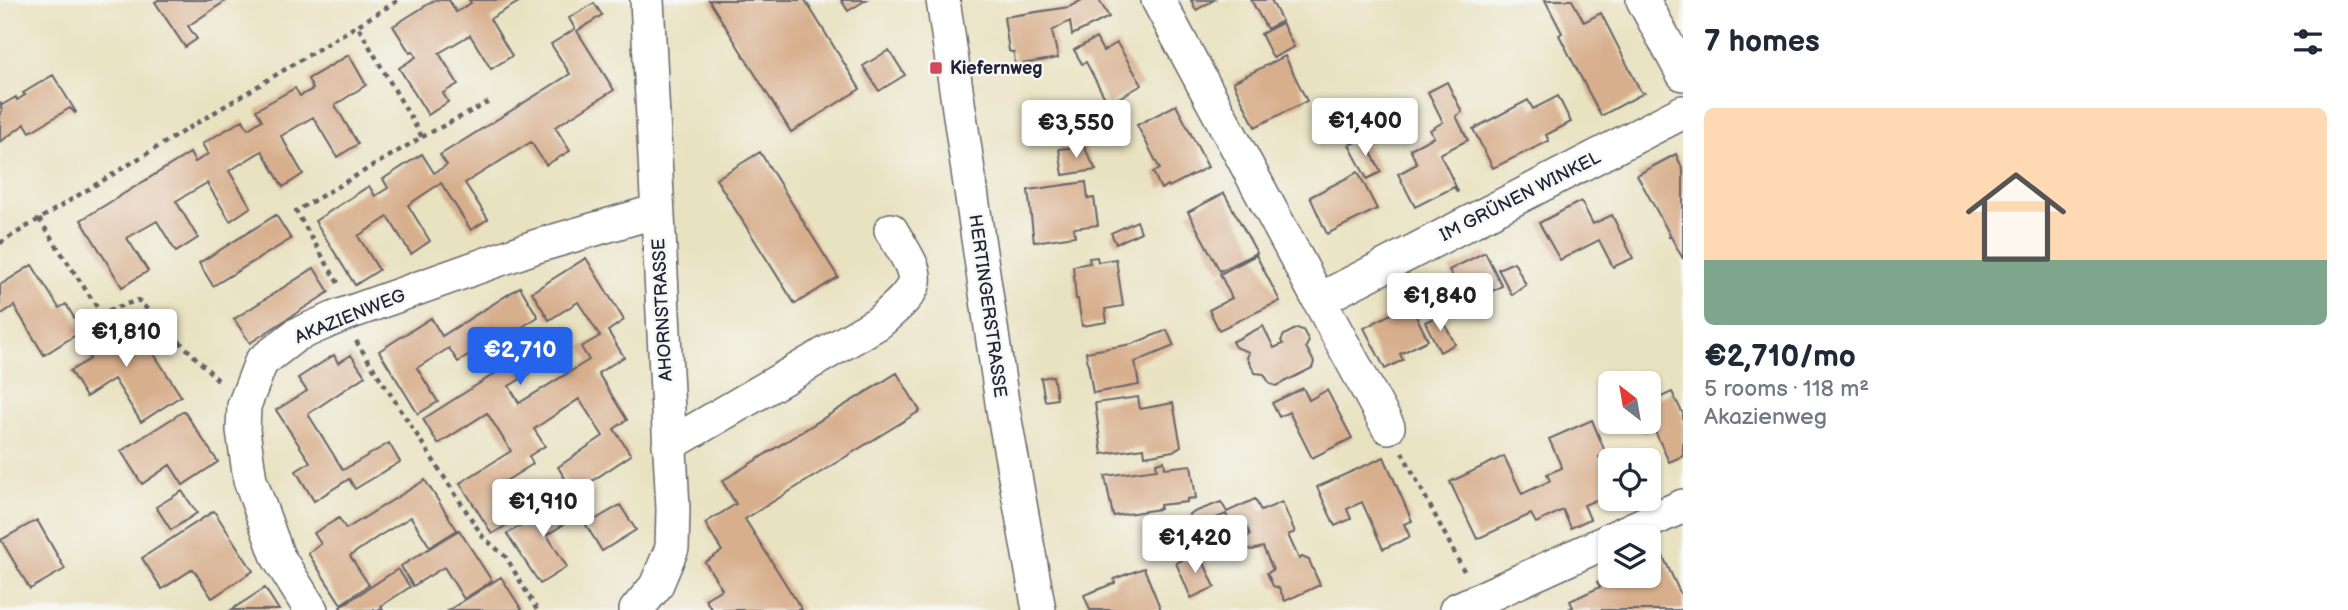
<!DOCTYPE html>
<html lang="en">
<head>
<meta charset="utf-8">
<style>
  :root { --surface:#fff; --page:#f2f2f3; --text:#1f2937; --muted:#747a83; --line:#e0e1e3; --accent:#2563eb }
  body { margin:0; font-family:"Balsamiq Sans",sans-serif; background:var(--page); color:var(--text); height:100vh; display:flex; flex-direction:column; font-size:26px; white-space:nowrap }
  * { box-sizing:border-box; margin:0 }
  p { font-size:23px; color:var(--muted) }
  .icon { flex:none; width:38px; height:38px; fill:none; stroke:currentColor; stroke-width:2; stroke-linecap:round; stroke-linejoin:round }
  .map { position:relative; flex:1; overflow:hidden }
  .drawer { display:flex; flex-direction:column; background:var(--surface); width:665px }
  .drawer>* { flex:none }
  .needle { width:46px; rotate:329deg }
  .fabs { position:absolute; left:1598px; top:371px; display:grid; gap:14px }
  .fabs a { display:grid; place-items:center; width:63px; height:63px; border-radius:10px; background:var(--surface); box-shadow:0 2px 5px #0004; font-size:35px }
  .price { position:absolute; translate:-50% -60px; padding:0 16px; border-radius:7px; background:#fff; color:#222; font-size:23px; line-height:46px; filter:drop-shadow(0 2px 4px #0008) }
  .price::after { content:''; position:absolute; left:50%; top:42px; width:21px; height:16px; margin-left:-10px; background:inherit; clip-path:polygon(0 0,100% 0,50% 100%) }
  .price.active { background:var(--accent); color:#fff }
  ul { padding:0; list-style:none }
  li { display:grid; align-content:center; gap:14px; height:371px; padding:0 21px }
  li+li { border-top:2px solid var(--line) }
  li span { display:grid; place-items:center; height:217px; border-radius:10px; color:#555 }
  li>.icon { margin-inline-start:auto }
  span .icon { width:126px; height:126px; fill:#fffc; stroke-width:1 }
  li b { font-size:30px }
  h2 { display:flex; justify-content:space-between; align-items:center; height:84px; padding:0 21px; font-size:30px }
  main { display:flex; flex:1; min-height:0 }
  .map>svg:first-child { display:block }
</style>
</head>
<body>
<main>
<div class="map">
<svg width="1683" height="610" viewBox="0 0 1683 610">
  <rect width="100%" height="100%" fill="#f6f6f2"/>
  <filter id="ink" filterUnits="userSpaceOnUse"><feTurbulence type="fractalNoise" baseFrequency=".0143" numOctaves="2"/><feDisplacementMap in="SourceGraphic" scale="14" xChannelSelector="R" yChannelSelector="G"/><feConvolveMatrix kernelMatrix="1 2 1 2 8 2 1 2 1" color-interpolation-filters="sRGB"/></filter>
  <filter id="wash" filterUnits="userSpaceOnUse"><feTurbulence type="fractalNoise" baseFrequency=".00686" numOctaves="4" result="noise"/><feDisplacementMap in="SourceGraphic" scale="28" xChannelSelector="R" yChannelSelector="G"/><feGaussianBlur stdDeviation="1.57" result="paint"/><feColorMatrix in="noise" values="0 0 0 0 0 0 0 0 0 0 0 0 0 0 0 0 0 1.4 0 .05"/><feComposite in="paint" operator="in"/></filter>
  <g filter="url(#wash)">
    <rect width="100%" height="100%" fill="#e9e2c1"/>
    <g id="blocks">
      <!-- building -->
      <path fill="#d8af8d" d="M 158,0 L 227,0 L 188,26 L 197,39 L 185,47 L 155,2 Z
        M 435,0 L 449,0 L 456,12 L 471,3 L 469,0 L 522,0 L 490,19 L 512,56 L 491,69 L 470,35 L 439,53 L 458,84 L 443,93 L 448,102 L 428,115 L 399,68 L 416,57 L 413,51 L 410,53 L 393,26 Z
        M 709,0 L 805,0 L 860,89 L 791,132 Z
        M 841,0 L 866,0 L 848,11 Z
        M 1082,0 L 1099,0 L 1109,17 L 1072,35 L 1070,21 L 1052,31 L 1058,58 L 1015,65 L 1014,53 L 1009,51 L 1004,17 L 1069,7 Z
        M 1191,0 L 1214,0 L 1196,10 Z
        M 1251,0 L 1271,0 L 1282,21 L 1267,29 Z
        M 1545,0 L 1572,0 L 1584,22 L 1601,13 L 1641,92 L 1644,93 L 1601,116 L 1560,37 L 1559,35 L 1562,33 Z
        M 594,3 L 602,15 L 577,31 L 614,90 L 555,127 L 570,151 L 546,165 L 531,142 L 465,183 L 488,219 L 471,230 L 441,183 L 408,205 L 430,241 L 411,254 L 388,217 L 358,236 L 379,270 L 355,285 L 315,221 L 369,186 L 375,196 L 388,188 L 383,179 L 422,154 L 434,173 L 447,165 L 440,155 L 570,74 L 551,44 L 575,29 L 569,18 Z
        M 1282,23 L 1294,47 L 1273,58 L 1261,34 Z
        M 1096,38 L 1103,51 L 1117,43 L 1142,85 L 1108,104 L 1086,62 L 1082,64 L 1074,50 Z
        M 889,50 L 905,75 L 879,91 L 863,66 Z
        M 349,55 L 366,85 L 335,105 L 358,144 L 337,157 L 313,117 L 281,136 L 303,174 L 283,187 L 262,151 L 229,171 L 251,207 L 230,221 L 207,183 L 176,201 L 198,238 L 176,252 L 157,221 L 127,238 L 148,271 L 122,287 L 81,220 L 190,153 L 195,162 L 208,154 L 202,144 L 243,120 L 248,129 L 262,120 L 256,110 L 295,88 L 300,96 L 313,89 L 308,79 Z
        M 1285,56 L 1307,101 L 1255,127 L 1233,82 Z
        M 53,75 L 76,112 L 75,113 L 70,108 L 30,132 L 25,124 L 0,142 L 0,113 L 2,111 L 0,102 L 2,105 L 16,97 L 17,100 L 25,95 L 23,93 Z
        M 1447,82 L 1462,112 L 1456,116 L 1468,140 L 1440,154 L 1458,191 L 1457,192 L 1454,187 L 1415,207 L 1398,174 L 1417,164 L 1410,149 L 1434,137 L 1430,130 L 1443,122 L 1428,92 Z
        M 1558,96 L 1571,122 L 1546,135 L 1549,141 L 1493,168 L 1473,129 L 1528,100 L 1533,109 Z
        M 1176,105 L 1208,167 L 1169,187 L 1168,185 L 1161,189 L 1153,172 L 1160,169 L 1137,125 Z
        M 1364,138 L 1381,172 L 1367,179 L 1349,145 Z
        M 1081,141 L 1096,170 L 1063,175 L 1059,149 L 1069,148 Z
        M 760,152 L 838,277 L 795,304 L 716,179 Z
        M 1676,154 L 1683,170 L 1683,259 L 1671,237 L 1669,237 L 1670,235 L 1637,175 Z
        M 1358,172 L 1377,209 L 1327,234 L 1310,197 Z
        M 1086,182 L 1088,199 L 1094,198 L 1098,225 L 1074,228 L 1075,236 L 1034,242 L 1028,190 Z
        M 1224,193 L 1257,253 L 1220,271 L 1188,212 Z
        M 1581,201 L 1593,224 L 1612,215 L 1633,258 L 1613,267 L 1599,240 L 1560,260 L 1539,223 Z
        M 276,215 L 291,239 L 213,286 L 199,263 Z
        M 1137,221 L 1141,232 L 1116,244 L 1111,233 Z
        M 1485,252 L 1502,286 L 1467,304 L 1449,270 Z
        M 1256,255 L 1280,301 L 1219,330 L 1209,310 L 1232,298 L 1220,274 Z
        M 1097,257 L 1098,262 L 1116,259 L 1123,306 L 1105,309 L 1107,322 L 1082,326 L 1078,299 L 1076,299 L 1073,266 L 1090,263 L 1089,258 Z
        M 586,258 L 624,320 L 608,331 L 624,357 L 598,373 L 627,420 L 614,429 L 631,455 L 574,493 L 558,467 L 603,436 L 579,399 L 534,429 L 545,446 L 529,456 L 533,464 L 501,484 L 521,516 L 492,534 L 460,483 L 511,451 L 487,413 L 438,444 L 423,419 L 499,371 L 484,346 L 458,362 L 449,348 L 417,368 L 438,402 L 418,414 L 379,351 L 431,318 L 442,336 L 520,287 L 538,317 L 506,337 L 529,374 L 509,386 L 519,403 L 589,360 L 581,347 L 600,336 L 578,302 L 549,320 L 532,292 Z
        M 1514,262 L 1526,285 L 1512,295 L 1498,269 Z
        M 32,265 L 59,308 L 66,304 L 82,331 L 44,355 L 14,306 L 0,315 L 0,285 Z
        M 314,268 L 329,292 L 250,343 L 234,319 Z
        M 1410,304 L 1428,340 L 1400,354 L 1403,360 L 1385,369 L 1364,328 Z
        M 128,314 L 181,396 L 141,422 L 114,379 L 86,397 L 70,371 L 90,359 L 81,344 Z
        M 1440,315 L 1455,344 L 1440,352 L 1425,322 Z
        M 1263,326 L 1274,348 L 1283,344 L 1281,341 L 1284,335 L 1297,328 L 1303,330 L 1309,341 L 1306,347 L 1314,362 L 1312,368 L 1276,386 L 1270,384 L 1264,374 L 1255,373 L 1247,358 L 1249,352 L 1235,347 L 1232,342 Z
        M 1167,330 L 1174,346 L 1135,362 L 1139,385 L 1093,393 L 1086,352 L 1132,344 Z
        M 334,355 L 338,363 L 351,355 L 365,376 L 308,414 L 343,470 L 389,443 L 400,462 L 355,489 L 349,479 L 314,501 L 296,471 L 310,462 L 276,410 L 307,391 L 298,378 Z
        M 897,373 L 920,411 L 745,519 L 802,610 L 712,610 L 705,599 L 722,589 L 705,562 L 722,551 L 705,523 L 736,504 L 722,481 Z
        M 1053,376 L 1057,399 L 1045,401 L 1041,378 Z
        M 1303,388 L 1309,400 L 1327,390 L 1352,438 L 1312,458 L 1289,412 L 1279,417 L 1272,403 Z
        M 1672,392 L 1683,414 L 1683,456 L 1669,462 L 1654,429 L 1643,434 L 1637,422 L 1648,422 L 1648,403 Z
        M 1138,397 L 1140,409 L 1173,403 L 1181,446 L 1173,451 L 1145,456 L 1144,448 L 1102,454 L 1095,403 Z
        M 184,411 L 218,462 L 183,485 L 170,465 L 142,484 L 121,451 Z
        M 1592,420 L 1606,454 L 1599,457 L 1610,483 L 1610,494 L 1584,505 L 1590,519 L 1571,528 L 1563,510 L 1536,523 L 1531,514 L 1477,539 L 1450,482 L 1504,456 L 1522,494 L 1550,481 L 1547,474 L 1562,468 L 1549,439 Z
        M 1384,457 L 1412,521 L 1404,524 L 1410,537 L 1383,549 L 1362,502 L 1347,509 L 1351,519 L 1335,526 L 1317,487 Z
        M 1164,461 L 1165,468 L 1191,465 L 1196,498 L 1187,499 L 1187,502 L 1160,505 L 1160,509 L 1113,516 L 1105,476 L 1157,469 L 1156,463 Z
        M 425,480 L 457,530 L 430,547 L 411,517 L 379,536 L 350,556 L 369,585 L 341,604 L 308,553 L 321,544 L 314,533 L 339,518 L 346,529 Z
        M 182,491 L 197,513 L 171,530 L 156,507 Z
        M 568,495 L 580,514 L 547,535 L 567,567 L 540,584 L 507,534 Z
        M 1255,499 L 1261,511 L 1282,502 L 1295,532 L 1288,535 L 1299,559 L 1302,557 L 1309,560 L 1320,585 L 1285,601 L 1279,588 L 1273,586 L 1267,573 L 1273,570 L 1263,547 L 1252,550 L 1246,548 L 1244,543 L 1246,537 L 1250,535 L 1244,521 L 1232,526 L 1226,514 L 1197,526 L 1202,539 L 1177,550 L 1172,537 L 1191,529 L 1189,514 L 1221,502 L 1227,512 Z
        M 620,505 L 636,530 L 602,551 L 586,525 Z
        M 214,511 L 253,571 L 212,598 L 193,569 L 162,589 L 142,558 Z
        M 37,520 L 65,569 L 30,589 L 1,540 Z
        M 459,530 L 492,581 L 464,599 L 444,567 L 413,586 L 401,566 Z
        M 1199,552 L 1215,587 L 1191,598 L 1176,563 Z
        M 1661,552 L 1683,599 L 1683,610 L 1567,610 L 1573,607 L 1570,601 L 1600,587 L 1597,582 L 1611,576 L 1648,576 L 1648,558 Z
        M 1144,568 L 1161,610 L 1090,610 L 1084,595 L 1115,583 L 1114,579 Z
        M 398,569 L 410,587 L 381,606 L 383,610 L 342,610 L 340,607 Z
        M 501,577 L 522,610 L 449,610 Z
        M 265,588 L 279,610 L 231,610 Z"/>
    </g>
  </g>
  <g filter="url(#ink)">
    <use href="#blocks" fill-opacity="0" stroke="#68656a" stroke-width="2"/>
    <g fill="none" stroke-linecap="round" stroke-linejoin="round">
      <!-- minor casing -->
      <g stroke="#68656a" stroke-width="36">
        <path id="minor" d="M 943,0 L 1003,409 L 1039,610
          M 1158,0 L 1319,300 L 1683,112
          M 1643,0 L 1683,74
          M 1319,300 L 1388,427
          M 669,445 L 878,323 C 925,282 923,282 891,230
          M 1615,537 L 1683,506
          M 311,610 L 278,557 L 250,480 L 243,430 L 244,406 L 261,362 L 296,335 L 340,316 L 537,246 L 657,211
          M 636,610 L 656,586 L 672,548 L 673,509 L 647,0
          M 1456,610 L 1610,540"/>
      </g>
      <!-- path -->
      <path stroke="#68656a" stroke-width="4.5" stroke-dasharray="5 5" stroke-linecap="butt" d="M 422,137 L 491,101
        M 39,219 L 101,313 L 138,300 L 221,383
        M 0,243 L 399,0
        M 338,283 L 296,211 L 422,137 L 357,25
        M 356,341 L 483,537 L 506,557 L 537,610
        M 1402,452 L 1464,571"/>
      <!-- minor -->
      <use href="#minor" stroke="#fff" stroke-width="33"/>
    </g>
  </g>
  <!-- markers -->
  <rect fill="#d1495b" stroke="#f6f6f2" stroke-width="2.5" x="929" y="61" width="14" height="14" rx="3.5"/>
  <g text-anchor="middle" stroke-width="5" stroke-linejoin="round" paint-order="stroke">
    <!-- poi labels -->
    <g font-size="18" font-weight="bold" fill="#22223b" stroke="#f6f6f2" text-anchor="start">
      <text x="950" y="74">Kiefernweg</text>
    </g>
    <!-- street labels -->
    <g font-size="18" fill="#22223b" stroke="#f6f6f2">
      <text transform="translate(1520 196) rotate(-27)" y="6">IM GRÜNEN WINKEL</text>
      <text transform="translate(988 306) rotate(82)" y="6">HERTINGERSTRASSE</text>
      <text transform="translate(662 310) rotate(-93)" y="6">AHORNSTRASSE</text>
      <text transform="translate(350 316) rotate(-22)" y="6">AKAZIENWEG</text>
    </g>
  </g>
</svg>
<div class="fabs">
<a><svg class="needle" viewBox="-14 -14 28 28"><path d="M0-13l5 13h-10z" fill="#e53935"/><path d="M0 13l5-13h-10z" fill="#747a83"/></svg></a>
<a><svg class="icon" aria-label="locate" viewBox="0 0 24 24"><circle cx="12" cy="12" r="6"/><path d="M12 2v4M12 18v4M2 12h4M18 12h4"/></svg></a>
<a><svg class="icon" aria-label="layers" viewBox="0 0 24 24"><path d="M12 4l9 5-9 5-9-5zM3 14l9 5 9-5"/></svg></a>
</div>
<b class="price" style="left:1365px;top:158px">€1,400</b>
<b class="price" style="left:1076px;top:160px">€3,550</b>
<b class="price" style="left:1440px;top:333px">€1,840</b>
<b class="price" style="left:126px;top:369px">€1,810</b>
<b class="price active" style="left:520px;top:387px">€2,710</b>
<b class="price" style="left:543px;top:539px">€1,910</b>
<b class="price" style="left:1195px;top:575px">€1,420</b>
</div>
<section class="drawer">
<h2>7 homes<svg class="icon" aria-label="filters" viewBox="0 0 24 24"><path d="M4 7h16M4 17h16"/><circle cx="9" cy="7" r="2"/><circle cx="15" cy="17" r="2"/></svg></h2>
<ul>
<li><span style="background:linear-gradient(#ffd9b3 70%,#7fa58c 0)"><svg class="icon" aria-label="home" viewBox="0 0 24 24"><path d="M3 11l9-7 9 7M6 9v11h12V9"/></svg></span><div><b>€2,710/mo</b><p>5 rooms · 118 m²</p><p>Akazienweg</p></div></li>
</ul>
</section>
</main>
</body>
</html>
